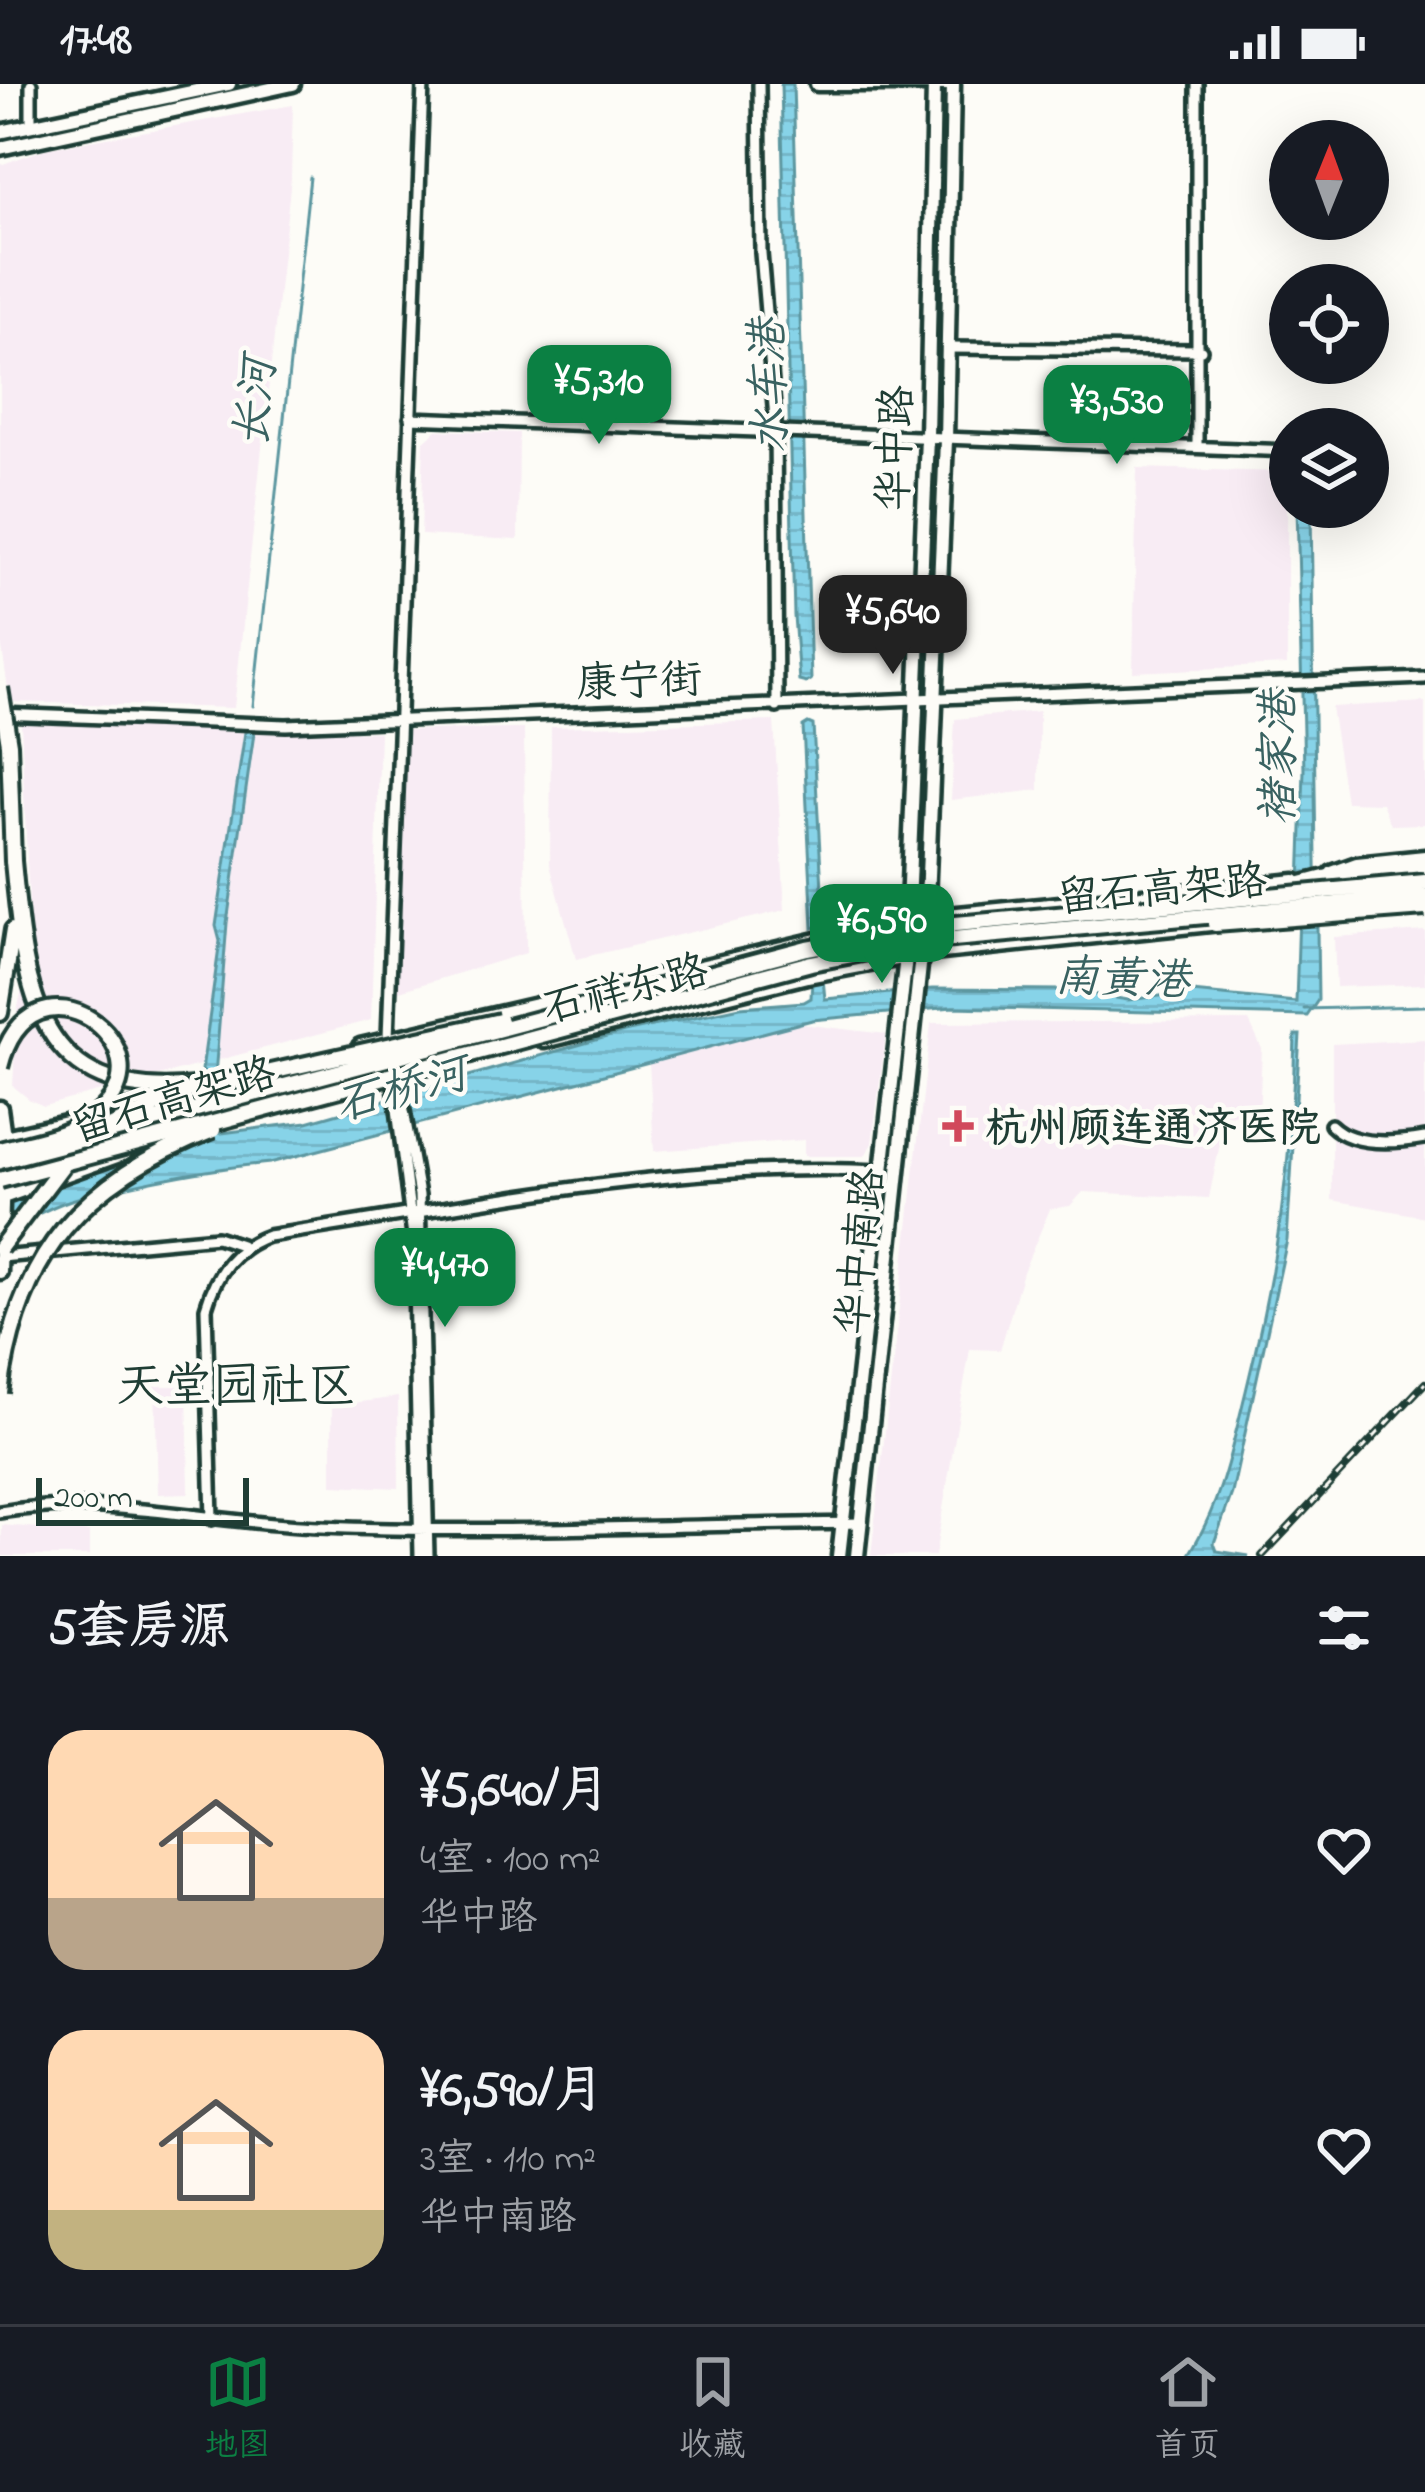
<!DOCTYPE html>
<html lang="zh">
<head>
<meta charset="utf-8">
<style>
  :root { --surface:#171b24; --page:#242831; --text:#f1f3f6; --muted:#9ea1a6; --line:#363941; --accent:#0b8043 }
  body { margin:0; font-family:"Indie Flower","LXGW WenKai TC",sans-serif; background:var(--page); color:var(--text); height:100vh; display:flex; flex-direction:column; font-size:45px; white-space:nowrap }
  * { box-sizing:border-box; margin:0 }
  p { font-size:39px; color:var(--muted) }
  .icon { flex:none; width:66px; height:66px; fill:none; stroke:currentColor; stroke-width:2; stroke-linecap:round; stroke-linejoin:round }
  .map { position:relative; height:1472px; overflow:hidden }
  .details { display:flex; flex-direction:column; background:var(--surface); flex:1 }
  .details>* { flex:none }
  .needle { width:78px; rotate:1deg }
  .buttons { position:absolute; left:1269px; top:36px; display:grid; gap:24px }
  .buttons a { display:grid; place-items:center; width:120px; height:120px; border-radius:50%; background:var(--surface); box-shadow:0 12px 48px #0002; font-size:60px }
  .scale { position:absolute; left:36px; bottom:30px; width:213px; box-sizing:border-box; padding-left:12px; border:6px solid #1f3d34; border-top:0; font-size:33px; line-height:42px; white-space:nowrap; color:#1f3d34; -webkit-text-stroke:9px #fdfcf7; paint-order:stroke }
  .price { position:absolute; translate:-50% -102px; padding:0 27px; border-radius:24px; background:var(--accent); color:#fff; font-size:39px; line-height:78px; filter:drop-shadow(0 3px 6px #0008) }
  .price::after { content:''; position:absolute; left:50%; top:72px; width:36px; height:27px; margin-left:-18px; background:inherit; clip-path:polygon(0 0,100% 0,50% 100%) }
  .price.active { background:#222; color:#fff }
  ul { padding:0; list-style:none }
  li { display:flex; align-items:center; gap:36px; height:300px; padding:0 48px }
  li span { display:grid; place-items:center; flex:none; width:336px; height:240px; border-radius:36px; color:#555 }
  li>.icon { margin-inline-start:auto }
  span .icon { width:144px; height:144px; fill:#fffc; stroke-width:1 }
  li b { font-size:51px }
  h2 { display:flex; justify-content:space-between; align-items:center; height:144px; padding:0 48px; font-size:51px }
  .status { display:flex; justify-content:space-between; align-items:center; height:84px; padding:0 60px; background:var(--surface); direction:ltr }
  .status svg { height:33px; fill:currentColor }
  .menu { display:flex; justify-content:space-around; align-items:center; height:168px; border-top:3px solid var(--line); background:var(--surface); font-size:33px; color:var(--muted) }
  .menu a { display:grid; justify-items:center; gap:6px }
  .menu .active { color:var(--accent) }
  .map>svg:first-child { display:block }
</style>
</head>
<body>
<div class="status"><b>17:48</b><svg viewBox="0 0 49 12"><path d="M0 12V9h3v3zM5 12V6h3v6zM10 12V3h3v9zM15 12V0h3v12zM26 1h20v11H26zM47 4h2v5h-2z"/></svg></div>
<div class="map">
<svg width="1425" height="1472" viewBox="0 0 1425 1472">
  <defs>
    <pattern id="water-rules" width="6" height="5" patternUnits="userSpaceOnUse" patternTransform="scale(3)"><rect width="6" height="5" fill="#87d3e8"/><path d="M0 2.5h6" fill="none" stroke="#74b6c8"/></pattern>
  </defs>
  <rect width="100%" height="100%" fill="#fdfcf7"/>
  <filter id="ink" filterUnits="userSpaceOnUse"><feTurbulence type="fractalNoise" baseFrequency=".00833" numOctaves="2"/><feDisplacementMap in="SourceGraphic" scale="24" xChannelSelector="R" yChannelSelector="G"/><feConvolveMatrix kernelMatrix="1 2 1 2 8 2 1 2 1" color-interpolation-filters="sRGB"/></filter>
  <g filter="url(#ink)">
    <!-- built -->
    <path fill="#f8ecf4" d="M 293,21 L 291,94 L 234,624 L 10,618 L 0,551 L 0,81 L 45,65 Z
      M 437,346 L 519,349 L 518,456 L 421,451 L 424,357 Z
      M 1137,384 L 1287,388 L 1287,581 L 1133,588 Z
      M 1425,618 L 1425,740 L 1391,741 L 1382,719 L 1346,718 L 1331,623 Z
      M 1039,627 L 1039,706 L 951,716 L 955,635 Z
      M 774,637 L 785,826 L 576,875 L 550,781 L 551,643 Z
      M 21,638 L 380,648 L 371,936 L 44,1022 L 30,1016 L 13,1002 L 17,927 L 31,865 Z
      M 524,645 L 526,869 L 396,908 L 403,646 Z
      M 1425,847 L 1425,900 L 1336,903 L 1334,853 Z
      M 1249,937 L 1262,965 L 1259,1034 L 1226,1030 L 1209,1114 L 1083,1108 L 1070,1122 L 1050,1125 L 1023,1188 L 1000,1266 L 970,1265 L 935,1472 L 871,1472 L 931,939 Z
      M 793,939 L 886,950 L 872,1059 L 865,1072 L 804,1072 L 804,1056 L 654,1067 L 649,978 Z
      M 1425,955 L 1425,1133 L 1332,1116 L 1332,960 Z
      M 155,1302 L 187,1302 L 189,1409 L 158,1410 Z
      M 398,1313 L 399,1404 L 332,1401 L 332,1322 Z
      M 2,1441 L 89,1448 L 89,1472 L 1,1472 Z"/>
    <!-- water -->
    <path fill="url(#water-rules)" stroke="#5d97a0" stroke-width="3" d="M 781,0 L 793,0 L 811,596 L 806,599 L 799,597 L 794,532 Z
      M 1297,423 L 1311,423 L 1318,916 L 1307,932 L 953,923 L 812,936 L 270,1079 C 204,1085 142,1098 78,1114 C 50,1121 29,1138 0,1143 L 0,1124 L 53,1098 L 214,1050 L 307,1038 L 624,948 L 740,923 L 804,918 L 811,914 L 812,896 L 823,895 L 825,915 L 932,905 L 1066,906 L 1128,916 L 1192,908 L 1296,918 L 1304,686 Z
      M 808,639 L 813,641 L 824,841 L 813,844 L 803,642 Z
      M 250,646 L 254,649 L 227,839 L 215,992 L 208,994 L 202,986 L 220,857 L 216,842 L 245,648 Z
      M 1295,951 L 1300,951 L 1287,1156 L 1232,1409 L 1214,1459 L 1217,1467 L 1249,1472 L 1188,1472 C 1221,1420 1231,1367 1246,1307 C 1276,1185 1293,1077 1295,951 Z"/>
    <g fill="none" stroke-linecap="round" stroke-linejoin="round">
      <!-- stream -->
      <path stroke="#5d97a0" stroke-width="3" d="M 253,622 L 310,93
        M 1304,925 L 1425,922"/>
      <!-- minor casing -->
      <g stroke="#1f3d34" stroke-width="18">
        <path id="minor" d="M 759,0 L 761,169 L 775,334 L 777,623
          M 31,42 L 31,0
          M 949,264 L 1201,266
          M 410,334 L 1290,367
          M 1197,363 L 1197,0
          M 0,630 L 286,641 L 1425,594
          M 394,970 L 419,1111 L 428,1472
          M 1331,1041 C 1353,1063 1396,1059 1425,1054
          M 1,1173 L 217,1153 L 241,1161
          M 0,1428 C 104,1410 216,1440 320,1443 C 500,1450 680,1441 860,1439
          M 212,1435 L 206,1224 C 216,1189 234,1164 268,1152 C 469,1122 678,1076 882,1087
          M 420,1472 L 413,1152 L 388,954 L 423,0"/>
      </g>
      <!-- major casing -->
      <g stroke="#1f3d34" stroke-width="21">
        <path id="major" d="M 817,0 L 948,0
          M 0,48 L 229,0
          M 0,64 L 293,0
          M 1332,789 L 1357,780 L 1425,773
          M 544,957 L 807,892 L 923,870 L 1220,839
          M 360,962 L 907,835 L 1295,797
          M 0,1024 L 4,1053 L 0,1188
          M 0,1054 L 149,1020
          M 0,1114 L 125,1069
          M 839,1472 L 906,873 L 927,353 L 934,0
          M 857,1472 L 927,816 L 946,356 L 953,0"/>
      </g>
      <!-- highway casing -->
      <g stroke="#1f3d34" stroke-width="22">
        <path id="highway" d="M 13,777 C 25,903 33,1019 195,1002
          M 1271,808 L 1332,792 L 1425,783
          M 0,929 L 13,846"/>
      </g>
      <!-- minor -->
      <use href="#minor" stroke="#fdfcf7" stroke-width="9"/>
      <!-- major -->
      <use href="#major" stroke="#fdfcf7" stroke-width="12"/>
      <!-- highway -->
      <use href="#highway" stroke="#fdfcf7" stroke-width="14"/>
      <!-- rail casing -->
      <g stroke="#1f3d34" stroke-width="8">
        <path id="rail" d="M 1262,1472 L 1425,1299"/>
      </g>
      <!-- rail -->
      <use href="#rail" stroke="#fdfcf7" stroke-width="3" stroke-dasharray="9" stroke-linecap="butt"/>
      <!-- highway-bridge casing -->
      <g stroke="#1f3d34" stroke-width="22" stroke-linecap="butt">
        <path id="highway-bridge" d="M 0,604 L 9,660 L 13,777
          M 1215,840 L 1425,824
          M 0,983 C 31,858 177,964 97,1030 C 71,1052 32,1057 0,1066
          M 112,1042 L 185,1007 L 500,937
          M 0,1077 L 807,864 L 922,843 L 1425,798
          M 0,1096 L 811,879 L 920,858 L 1425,812
          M 0,1164 L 62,1082
          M 0,1309 C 17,1170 84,1096 213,1046"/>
      </g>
      <!-- highway-bridge -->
      <use href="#highway-bridge" stroke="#fdfcf7" stroke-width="14"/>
    </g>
  </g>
  <!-- markers -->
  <path fill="#d1495b" stroke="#fdfcf7" stroke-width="4.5" d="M952 1024h12v12h12v12h-12v12h-12v-12h-12v-12h12z"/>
  <g text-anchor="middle" stroke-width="9" stroke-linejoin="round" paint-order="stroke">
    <!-- street labels -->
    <g font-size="42" fill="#1f3d34" stroke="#fdfcf7">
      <text transform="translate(893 364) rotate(-88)" y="15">华中路</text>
      <text transform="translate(639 595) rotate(-2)" y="15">康宁街</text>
      <text transform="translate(1162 803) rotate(-5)" y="15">留石高架路</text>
      <text transform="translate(625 903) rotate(-14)" y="15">石祥东路</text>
      <text transform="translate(173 1014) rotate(-16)" y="15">留石高架路</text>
      <text transform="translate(858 1167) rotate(-84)" y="15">华中南路</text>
    </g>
    <!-- poi labels -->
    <g font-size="42" font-weight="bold" fill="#1f3d34" stroke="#fdfcf7" text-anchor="start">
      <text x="985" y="1057">杭州顾连通济医院</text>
    </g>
    <!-- water labels -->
    <g font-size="45" font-style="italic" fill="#396261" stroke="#fdfcf7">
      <text transform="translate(767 302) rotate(-92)" y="16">水车港</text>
      <text transform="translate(253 318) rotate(-84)" y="16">长河</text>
      <text transform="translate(1276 674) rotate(-90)" y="16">褚家港</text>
      <text transform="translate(1122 892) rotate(2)" y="16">南黄港</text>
      <text transform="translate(401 1003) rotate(-15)" y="16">石桥河</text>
    </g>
    <!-- quarter labels -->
    <g font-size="48" fill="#1f3d34" stroke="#fdfcf7">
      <text x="236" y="1317">天堂园社区</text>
    </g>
  </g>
</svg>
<div class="buttons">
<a><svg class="needle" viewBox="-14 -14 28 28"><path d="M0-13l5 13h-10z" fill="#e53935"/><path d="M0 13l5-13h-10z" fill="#9ea1a6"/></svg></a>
<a><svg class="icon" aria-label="locate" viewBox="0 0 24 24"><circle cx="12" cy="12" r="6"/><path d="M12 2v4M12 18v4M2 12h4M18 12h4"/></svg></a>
<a><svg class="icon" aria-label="layers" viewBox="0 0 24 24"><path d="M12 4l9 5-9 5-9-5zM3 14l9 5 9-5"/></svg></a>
</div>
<div class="scale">200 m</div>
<b class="price" style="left:599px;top:363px">¥5,310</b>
<b class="price" style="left:1117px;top:383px">¥3,530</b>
<b class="price active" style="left:893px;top:593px">¥5,640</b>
<b class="price" style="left:882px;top:902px">¥6,590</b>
<b class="price" style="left:445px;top:1246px">¥4,470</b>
</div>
<section class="details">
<h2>5套房源<svg class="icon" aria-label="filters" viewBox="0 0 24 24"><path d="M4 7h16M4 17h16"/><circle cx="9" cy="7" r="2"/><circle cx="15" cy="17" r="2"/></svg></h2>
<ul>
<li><span style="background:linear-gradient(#ffd9b3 70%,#b9a48a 0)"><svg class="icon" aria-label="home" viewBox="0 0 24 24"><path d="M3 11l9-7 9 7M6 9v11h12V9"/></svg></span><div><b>¥5,640/月</b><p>4室 · 100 m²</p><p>华中路</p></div><svg class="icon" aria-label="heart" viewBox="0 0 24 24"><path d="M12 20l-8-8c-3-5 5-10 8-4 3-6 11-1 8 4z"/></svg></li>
<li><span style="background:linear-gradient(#ffd9b3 75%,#c2b280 0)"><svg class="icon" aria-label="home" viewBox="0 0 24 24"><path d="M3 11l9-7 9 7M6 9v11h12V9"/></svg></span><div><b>¥6,590/月</b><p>3室 · 110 m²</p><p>华中南路</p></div><svg class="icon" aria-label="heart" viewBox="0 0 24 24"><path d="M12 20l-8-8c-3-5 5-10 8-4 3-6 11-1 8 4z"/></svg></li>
</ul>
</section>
<nav class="menu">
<a class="active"><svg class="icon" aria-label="map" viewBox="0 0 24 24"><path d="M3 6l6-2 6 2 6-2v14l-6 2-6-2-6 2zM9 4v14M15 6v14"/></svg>地图</a>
<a><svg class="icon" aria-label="saved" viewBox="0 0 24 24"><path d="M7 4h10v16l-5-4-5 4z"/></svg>收藏</a>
<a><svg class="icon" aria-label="home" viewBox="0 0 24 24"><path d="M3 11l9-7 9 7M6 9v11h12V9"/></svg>首页</a>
</nav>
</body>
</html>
